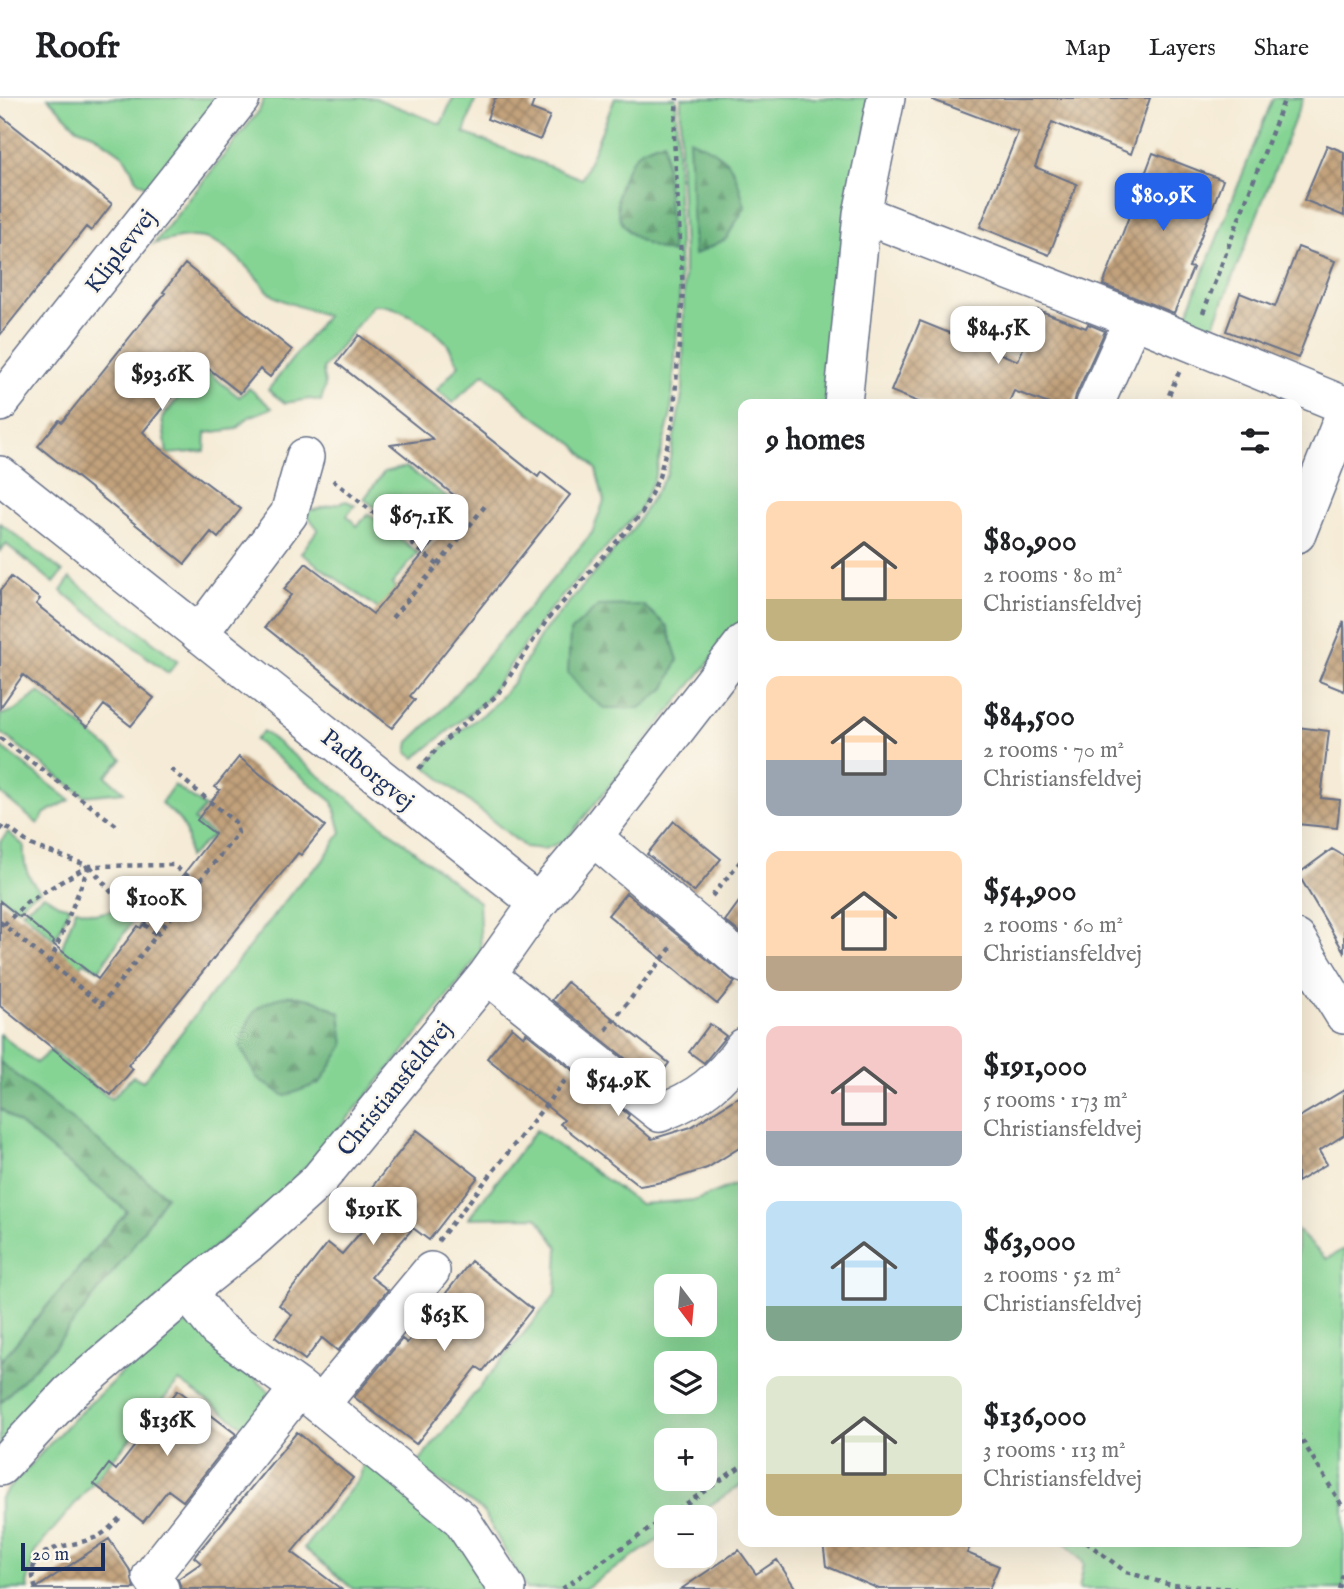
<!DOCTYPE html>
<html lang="en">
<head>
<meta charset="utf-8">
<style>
  :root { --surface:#fff; --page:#f2f2f2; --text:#202124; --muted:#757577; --line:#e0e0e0; --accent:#2563eb }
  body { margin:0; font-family:"IM FELL English",serif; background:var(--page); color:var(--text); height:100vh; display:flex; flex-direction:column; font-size:26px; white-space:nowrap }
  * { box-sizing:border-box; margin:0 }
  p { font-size:23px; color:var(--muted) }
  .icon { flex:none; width:38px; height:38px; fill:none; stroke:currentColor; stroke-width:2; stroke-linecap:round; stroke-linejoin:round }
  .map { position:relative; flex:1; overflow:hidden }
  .sheet { position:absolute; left:738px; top:301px; width:564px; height:1148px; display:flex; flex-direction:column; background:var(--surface); border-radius:14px; box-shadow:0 7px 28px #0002 }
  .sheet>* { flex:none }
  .needle { width:46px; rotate:164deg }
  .fabs { position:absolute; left:654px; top:1176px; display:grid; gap:14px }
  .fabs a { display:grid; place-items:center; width:63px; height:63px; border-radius:14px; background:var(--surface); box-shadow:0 7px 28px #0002; font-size:35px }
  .scale { position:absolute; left:21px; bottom:18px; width:84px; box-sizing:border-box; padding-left:7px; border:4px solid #1b2f5e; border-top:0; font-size:19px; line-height:24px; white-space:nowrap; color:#1b2f5e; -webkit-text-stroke:5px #fbf7ec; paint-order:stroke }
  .price { position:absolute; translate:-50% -60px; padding:0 16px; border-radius:14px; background:#fff; color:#222; font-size:23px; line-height:46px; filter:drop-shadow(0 2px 4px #0008) }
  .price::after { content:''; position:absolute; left:50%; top:42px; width:21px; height:16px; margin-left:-10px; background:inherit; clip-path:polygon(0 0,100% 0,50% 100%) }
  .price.on { background:var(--accent); color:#fff }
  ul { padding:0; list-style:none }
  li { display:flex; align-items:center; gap:21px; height:175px; padding:0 28px }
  li span { display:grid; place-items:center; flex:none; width:196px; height:140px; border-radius:14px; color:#555 }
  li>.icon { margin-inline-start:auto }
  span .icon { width:84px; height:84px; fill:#fffc; stroke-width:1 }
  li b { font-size:30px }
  h2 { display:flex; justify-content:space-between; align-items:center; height:84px; padding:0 28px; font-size:30px }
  header { display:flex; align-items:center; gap:42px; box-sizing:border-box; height:98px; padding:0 35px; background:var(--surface); border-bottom:2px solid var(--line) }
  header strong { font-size:33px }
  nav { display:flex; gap:38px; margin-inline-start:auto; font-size:24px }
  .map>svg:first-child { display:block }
</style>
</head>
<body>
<header>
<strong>Roofr</strong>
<nav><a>Map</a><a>Layers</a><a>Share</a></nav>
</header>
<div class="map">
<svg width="1344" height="1491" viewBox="0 0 1344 1491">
  <defs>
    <pattern id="forest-firs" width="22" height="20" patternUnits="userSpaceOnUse" patternTransform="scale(1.75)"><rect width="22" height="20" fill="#6cb67e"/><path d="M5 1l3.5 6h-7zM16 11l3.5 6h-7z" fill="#58946a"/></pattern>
    <pattern id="building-cross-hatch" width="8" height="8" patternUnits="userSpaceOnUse" patternTransform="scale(1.75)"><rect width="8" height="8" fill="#c2a27b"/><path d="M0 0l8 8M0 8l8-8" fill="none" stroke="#9d8468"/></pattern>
  </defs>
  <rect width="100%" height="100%" fill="#fbf7ec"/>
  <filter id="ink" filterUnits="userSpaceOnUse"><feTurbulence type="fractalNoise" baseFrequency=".0143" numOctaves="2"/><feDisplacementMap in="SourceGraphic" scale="14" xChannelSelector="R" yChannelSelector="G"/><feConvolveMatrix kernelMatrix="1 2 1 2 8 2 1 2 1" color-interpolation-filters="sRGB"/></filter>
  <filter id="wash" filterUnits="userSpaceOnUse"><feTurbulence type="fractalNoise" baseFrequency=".00686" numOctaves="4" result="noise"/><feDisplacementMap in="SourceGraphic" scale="28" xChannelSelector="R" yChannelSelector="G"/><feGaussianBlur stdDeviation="1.57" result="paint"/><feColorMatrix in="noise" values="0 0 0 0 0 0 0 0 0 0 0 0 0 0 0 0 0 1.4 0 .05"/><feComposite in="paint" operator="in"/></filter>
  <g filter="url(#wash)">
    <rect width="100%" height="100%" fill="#f5ebd6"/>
    <!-- green -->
    <path fill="#85d494" stroke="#508279" stroke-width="2" fill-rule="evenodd" d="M 48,0 L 225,0 L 151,91 L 138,83 L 123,57 L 93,36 L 77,30 Z
      M 264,0 L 375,0 L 441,26 L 453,0 L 476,0 L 464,35 L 582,81 L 615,0 L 676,0 L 680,191 L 671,316 L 654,381 L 639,413 L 546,516 L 485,603 L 415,660 L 407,654 L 409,644 L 441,613 L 592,435 L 604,403 L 596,371 L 575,347 L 528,314 L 484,275 L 453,305 L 437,292 L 459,267 C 454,259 451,250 445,243 C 430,228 394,204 373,207 L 323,271 L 325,288 L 321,303 L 310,301 L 285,305 L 268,292 L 326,218 C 311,211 284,205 274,198 C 267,194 261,184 255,178 C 220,140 206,131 154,146 L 259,13 Z
      M 681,0 L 870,0 L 833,306 L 744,306 L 744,521 L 565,743 L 544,751 L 525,749 L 425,668 L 456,636 L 488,613 L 513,585 L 543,534 L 632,432 L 667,376 L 683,292 L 684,158 L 680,49 Z
      M 1273,0 L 1303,0 L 1210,237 L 1182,228 Z
      M 203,270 L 239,299 L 249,290 L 272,310 L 249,319 L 236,331 L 206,335 L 205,353 L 167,356 L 162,320 Z
      M 406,369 L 471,416 L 465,422 L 453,414 L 425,447 L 364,401 L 384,374 Z
      M 346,403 L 355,407 L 347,418 L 357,428 L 369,416 L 418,455 L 392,486 L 405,499 L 388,518 L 301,455 L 318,431 L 303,412 L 314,412 Z
      M 0,425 L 63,474 L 54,485 L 6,446 L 0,453 Z
      M 70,480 L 178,563 L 168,575 L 61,493 Z
      M 39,594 L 122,661 L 106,678 L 124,694 L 84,698 L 0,634 L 0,617 L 16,612 Z
      M 263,633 L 479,804 L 481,855 L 406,951 L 312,1063 L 277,1098 L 211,1152 L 0,1348 L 0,1305 L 55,1248 L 128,1155 L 166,1098 L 0,965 L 0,936 L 36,965 L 51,952 L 111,1001 L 133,978 L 143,983 L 301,783 L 322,764 L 341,734 L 333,704 L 255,642 Z
      M 0,648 L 70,702 L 45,715 L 38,726 L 0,695 Z
      M 174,687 L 205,709 L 194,722 L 213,737 L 188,760 C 188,728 185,726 161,705 Z
      M 8,734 L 24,748 C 23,767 27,779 40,793 L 29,799 L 17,811 L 0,798 L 0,744 Z
      M 44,797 L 58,806 L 70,809 L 55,842 L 22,813 Z
      M 76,811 L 96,816 L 119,811 L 133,822 L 99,872 L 84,864 L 73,873 L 58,860 Z
      M 0,1010 L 127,1113 L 0,1264 Z
      M 536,1032 L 640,1106 L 696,1102 L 744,1083 L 744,1385 L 692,1419 L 667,1419 L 667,1436 L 584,1491 L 526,1491 L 483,1413 L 416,1367 L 556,1196 L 558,1149 L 537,1119 L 469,1120 ZM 667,1188 L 705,1188 L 705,1227 L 667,1227 ZM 667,1265 L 705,1265 L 705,1304 L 667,1304 ZM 667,1342 L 705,1342 L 705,1381 L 667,1381 Z
      M 1297,1132 L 1326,1161 L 1344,1151 L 1344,1491 L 1079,1491 L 1084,1465 L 1064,1444 L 1297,1444 Z
      M 174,1226 L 194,1227 L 269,1293 L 274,1308 L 247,1331 L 179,1283 L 35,1453 L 27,1487 L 29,1491 L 0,1491 L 0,1400 L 68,1326 Z
      M 364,1362 L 453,1435 L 490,1491 L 353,1491 L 304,1450 L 360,1379 Z"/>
    <!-- forest -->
    <path fill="url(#forest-firs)" stroke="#44726e" stroke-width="2" d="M 689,41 C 731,59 734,66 745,109 L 726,141 L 694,157 Z
      M 664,43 L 672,155 C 637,146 608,128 620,88 C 623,77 630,62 639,54 C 645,49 656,46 664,43 Z
      M 643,507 L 667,528 L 678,562 L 665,590 L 640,610 L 604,610 L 584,594 L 568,575 L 570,534 L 598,508 Z
      M 290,897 L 318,903 L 340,915 L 344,947 L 320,985 L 285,998 L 257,980 L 240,948 C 251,914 253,905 290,897 Z
      M 0,964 L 166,1098 L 128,1155 L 55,1248 L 0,1305 L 0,1264 L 127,1113 L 0,1010 Z"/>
    <g id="blocks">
      <!-- building -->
      <path fill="url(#building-cross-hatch)" d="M 495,0 L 535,0 L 531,11 L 550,18 L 540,42 L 487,21 Z
        M 933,0 L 1150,0 L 1131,56 L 1052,24 L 1035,69 L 1077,86 L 1049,157 L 980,129 L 1018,34 L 933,2 Z
        M 0,17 L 112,106 L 91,133 L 86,129 L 0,237 Z
        M 1327,47 L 1344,54 L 1344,118 L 1304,102 Z
        M 1153,55 L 1223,82 L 1189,169 L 1193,170 L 1174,215 L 1103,187 Z
        M 1298,149 L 1335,163 L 1298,260 L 1226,233 L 1240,195 L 1275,209 Z
        M 185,166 L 292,252 L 270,279 L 260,271 L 240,295 L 200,264 L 143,334 L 156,347 L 241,411 L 218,440 L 211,434 L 185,466 L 38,348 L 59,322 L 62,324 L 165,195 L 163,194 Z
        M 1038,212 L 1086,230 L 1088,226 L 1105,233 L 1076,297 L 1074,306 L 1049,306 L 1014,293 L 1008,306 L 923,306 L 891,293 L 920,223 L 1018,263 Z
        M 359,237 L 538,379 L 541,374 L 570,397 L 410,598 L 415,602 L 392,630 L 265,529 L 291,497 L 284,491 L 306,465 L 373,516 L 465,406 L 391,347 L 433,341 L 337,265 Z
        M 11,479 L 40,501 L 36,506 L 154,600 L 131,628 L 104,607 L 87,629 L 23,577 L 0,610 L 0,493 Z
        M 1344,523 L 1344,593 L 1319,583 Z
        M 1297,629 L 1329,633 L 1321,700 L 1340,702 L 1337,730 L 1297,726 Z
        M 239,659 L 325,728 L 301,757 L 298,755 L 128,967 L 133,971 L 111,997 L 0,908 L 0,803 L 20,819 L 22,817 L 54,844 L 53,846 L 98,881 L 138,828 L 141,830 L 215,736 L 197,722 L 220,692 L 215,689 Z
        M 674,723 L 721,761 L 694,794 L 647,756 Z
        M 1332,751 L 1344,758 L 1344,854 L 1298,776 Z
        M 626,795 L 735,884 L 717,906 L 608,817 Z
        M 744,797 L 744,838 L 725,823 Z
        M 567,884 L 669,965 L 655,984 L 552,902 Z
        M 710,926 L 726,938 L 704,965 L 689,954 Z
        M 512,929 L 524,939 L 526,935 L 629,1017 L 627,1020 L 652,1041 L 691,1029 L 744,995 L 744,1047 L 707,1070 L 668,1083 L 640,1088 L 560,1026 L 564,1022 L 487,960 Z
        M 1344,992 L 1344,1037 L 1319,1053 L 1327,1066 L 1297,1084 L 1297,1015 L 1299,1019 Z
        M 417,1032 L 478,1079 L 429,1142 L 413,1130 L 371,1179 L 388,1192 L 338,1253 L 322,1240 L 305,1262 L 275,1239 L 292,1217 L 279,1207 L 328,1145 L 342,1156 L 384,1107 L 368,1094 Z
        M 471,1163 L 532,1211 L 483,1273 L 477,1269 L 416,1346 L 354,1299 L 402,1241 L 407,1245 Z
        M 178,1292 L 236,1336 L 183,1403 L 168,1392 L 143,1424 L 94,1386 L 109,1366 L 116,1372 Z
        M 297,1334 L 353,1380 L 292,1454 L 341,1491 L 181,1491 L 178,1481 L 201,1465 L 194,1459 Z
        M 109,1441 L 131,1474 L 134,1491 L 35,1491 Z
        M 823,1444 L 972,1444 L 967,1455 L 999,1468 L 989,1491 L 879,1491 L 826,1468 Z
        M 739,1452 L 756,1476 L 777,1462 L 796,1491 L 681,1491 Z"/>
    </g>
  </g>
  <g filter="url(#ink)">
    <use href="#blocks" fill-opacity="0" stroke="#677188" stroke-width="2"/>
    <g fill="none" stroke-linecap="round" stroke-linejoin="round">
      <!-- minor casing -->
      <g stroke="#677188" stroke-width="40">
        <path id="minor" d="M 862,116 L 1133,221 L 1344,307
          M 0,305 L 241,0
          M 843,306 L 862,116 L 886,0
          M 1095,306 L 1133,221
          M 0,377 L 538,805
          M 1297,436 L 1344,317
          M 199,536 L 289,416 L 305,359
          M 593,739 L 744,866
          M 1297,841 L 1344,917
          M 487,877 L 660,1015 C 699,1000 720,983 744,949
          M 320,1307 L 431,1173
          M 0,1369 L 69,1295 L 187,1194
          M 160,1491 L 151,1478 L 299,1290
          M 507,1491 L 461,1421 L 299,1290 L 217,1231 L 187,1194 L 250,1144 L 318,1083 L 487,877 L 538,805 L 593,739 L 744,544"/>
      </g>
      <!-- path -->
      <path stroke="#677188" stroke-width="4.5" stroke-dasharray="5 5" stroke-linecap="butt" d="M 1203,215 L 1285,0
        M 1165,306 L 1180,272
        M 333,382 L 438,467 L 390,522
        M 438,467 L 485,408
        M 0,640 L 120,730
        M 419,671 L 442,645 L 497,597 L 547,522 L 642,415 L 659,379 L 673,325 L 683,193 L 674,39 L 677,0
        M 0,732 L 4,727 L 31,747 L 89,768 L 173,767 L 197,785
        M 90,768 L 121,806 L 157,837
        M 712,798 L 744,759
        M 0,824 L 101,907 L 238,735 L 235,724 L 168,669
        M 4,827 L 27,804 L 88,768
        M 50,865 L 89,768
        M 606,932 L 674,846
        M 438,1143 L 567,980
        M 1297,1334 L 1344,1411
        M 1086,1444 L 1126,1474 L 1171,1487 L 1236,1491
        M 36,1491 C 20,1446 67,1451 94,1440 C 104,1437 112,1427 120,1420
        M 562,1491 L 744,1366
        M 1339,1491 L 1344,1473"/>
      <!-- minor -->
      <use href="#minor" stroke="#fff" stroke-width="37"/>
    </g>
  </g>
  <g text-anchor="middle" stroke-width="5" stroke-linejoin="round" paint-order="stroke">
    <!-- street labels -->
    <g font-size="24" fill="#1b2f5e" stroke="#fbf7ec">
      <text transform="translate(120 153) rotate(-52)" y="8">Kliplevvej</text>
      <text transform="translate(368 671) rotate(39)" y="8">Padborgvej</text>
      <text transform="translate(394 990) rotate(-51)" y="8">Christiansfeldvej</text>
    </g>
  </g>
</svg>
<div class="fabs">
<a><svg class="needle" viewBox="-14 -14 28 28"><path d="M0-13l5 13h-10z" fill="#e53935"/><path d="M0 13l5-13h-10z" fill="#757577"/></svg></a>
<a><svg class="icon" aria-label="layers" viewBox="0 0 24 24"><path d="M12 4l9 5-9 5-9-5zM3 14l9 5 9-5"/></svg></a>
<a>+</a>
<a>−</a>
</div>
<div class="scale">20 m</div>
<b class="price on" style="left:1163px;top:135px">$80.9K</b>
<b class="price" style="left:998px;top:268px">$84.5K</b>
<b class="price" style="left:162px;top:314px">$93.6K</b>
<b class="price" style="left:421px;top:456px">$67.1K</b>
<b class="price" style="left:156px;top:838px">$100K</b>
<b class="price" style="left:618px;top:1020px">$54.9K</b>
<b class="price" style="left:373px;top:1149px">$191K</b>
<b class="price" style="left:444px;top:1255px">$63K</b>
<b class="price" style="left:167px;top:1360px">$136K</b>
<section class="sheet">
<h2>9 homes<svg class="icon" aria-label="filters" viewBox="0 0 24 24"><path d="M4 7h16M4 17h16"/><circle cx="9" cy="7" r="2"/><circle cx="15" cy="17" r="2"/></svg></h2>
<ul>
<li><span style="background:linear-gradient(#ffd9b3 70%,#c2b280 0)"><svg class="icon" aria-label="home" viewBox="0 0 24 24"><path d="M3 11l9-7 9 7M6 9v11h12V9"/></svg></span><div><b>$80,900</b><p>2 rooms · 80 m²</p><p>Christiansfeldvej</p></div></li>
<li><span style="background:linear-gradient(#ffd9b3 60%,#9aa5b1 0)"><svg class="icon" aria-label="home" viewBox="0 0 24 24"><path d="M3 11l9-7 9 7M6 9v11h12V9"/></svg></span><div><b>$84,500</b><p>2 rooms · 70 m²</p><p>Christiansfeldvej</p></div></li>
<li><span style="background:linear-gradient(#ffd9b3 75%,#b9a48a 0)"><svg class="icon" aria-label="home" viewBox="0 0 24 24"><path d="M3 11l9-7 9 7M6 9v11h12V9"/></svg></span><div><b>$54,900</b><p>2 rooms · 60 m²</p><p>Christiansfeldvej</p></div></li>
<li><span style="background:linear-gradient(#f6c9c9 75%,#9aa5b1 0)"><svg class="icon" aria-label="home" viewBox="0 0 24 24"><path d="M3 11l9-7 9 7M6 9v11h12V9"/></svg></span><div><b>$191,000</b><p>5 rooms · 173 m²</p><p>Christiansfeldvej</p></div></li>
<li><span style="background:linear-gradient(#bfe0f5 75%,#7fa58c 0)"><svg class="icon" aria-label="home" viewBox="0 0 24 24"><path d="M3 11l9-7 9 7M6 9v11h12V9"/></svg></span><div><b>$63,000</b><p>2 rooms · 52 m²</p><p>Christiansfeldvej</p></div></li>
<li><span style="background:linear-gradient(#dfe7d0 70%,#c2b280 0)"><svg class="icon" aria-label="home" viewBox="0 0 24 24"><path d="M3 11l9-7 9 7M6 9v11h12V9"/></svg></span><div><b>$136,000</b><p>3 rooms · 113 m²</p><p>Christiansfeldvej</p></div></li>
</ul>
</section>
</div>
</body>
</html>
